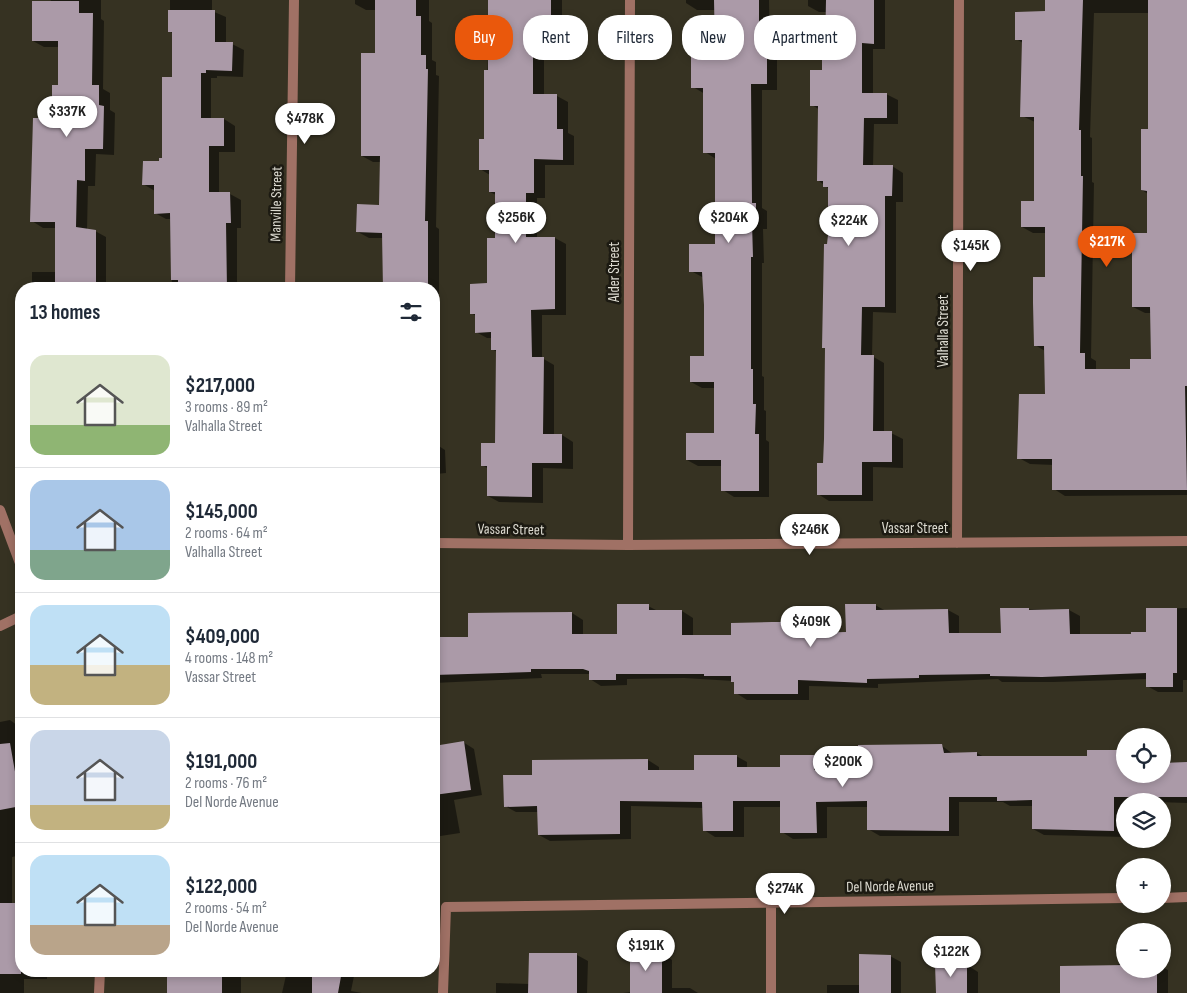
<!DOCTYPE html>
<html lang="en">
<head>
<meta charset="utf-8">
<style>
  :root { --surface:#fff; --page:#f6f6f7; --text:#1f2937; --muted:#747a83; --line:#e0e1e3; --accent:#ea580c }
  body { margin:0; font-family:"Sofia Sans Condensed",sans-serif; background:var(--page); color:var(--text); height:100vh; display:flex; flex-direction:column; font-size:19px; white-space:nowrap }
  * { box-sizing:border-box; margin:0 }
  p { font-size:16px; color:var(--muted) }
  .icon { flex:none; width:28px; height:28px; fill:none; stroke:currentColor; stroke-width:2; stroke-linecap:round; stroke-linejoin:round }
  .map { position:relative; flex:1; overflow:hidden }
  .side { position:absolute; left:15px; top:282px; width:425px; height:695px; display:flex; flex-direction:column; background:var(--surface); border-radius:20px; box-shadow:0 2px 8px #0003 }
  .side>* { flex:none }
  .hud { position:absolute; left:455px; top:15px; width:475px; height:45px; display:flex; gap:10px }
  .tools { position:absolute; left:1116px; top:728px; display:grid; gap:10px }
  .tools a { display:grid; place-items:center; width:55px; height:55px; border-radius:50%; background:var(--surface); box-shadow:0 2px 8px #0003; font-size:25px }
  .price { position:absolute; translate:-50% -42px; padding:0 11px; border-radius:18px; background:#fff; color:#222; font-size:16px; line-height:32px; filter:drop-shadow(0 1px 2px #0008) }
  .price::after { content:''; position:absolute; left:50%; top:30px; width:15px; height:11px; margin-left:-8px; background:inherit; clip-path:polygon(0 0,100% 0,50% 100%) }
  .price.selected { background:var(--accent); color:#fff }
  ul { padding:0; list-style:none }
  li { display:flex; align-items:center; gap:15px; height:125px; padding:0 15px }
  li+li { border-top:1px solid var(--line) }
  li span { display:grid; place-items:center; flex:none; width:140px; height:100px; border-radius:15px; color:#555 }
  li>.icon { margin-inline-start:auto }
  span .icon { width:60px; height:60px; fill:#fffc; stroke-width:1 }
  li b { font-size:21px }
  h2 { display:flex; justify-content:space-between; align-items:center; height:60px; padding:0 15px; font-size:21px }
  .pill { padding:0 18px; border-radius:20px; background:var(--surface); box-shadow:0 2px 8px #0003; font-size:18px; line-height:45px }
  .pill.selected { background:var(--accent); color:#fff }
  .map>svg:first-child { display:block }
</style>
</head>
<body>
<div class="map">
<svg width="1187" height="993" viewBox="0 0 1187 993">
  <rect width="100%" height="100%" fill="#363222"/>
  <!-- shadow -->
  <path fill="#0007" fill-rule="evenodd" d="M 51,0 L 101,0 L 101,19 L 104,21 L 103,89 L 110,93 L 110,110 L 115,113 L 114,155 L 96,154 L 95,186 L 88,186 L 87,230 L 95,231 L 106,237 L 106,287 L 101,287 L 101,289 L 32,289 L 32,272 L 56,272 L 56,228 L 43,228 L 32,221 L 59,86 L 59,47 L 44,47 L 33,41 Z
    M 170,0 L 212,0 L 212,11 L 226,17 L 226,44 L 232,44 L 244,50 L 243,77 L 217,76 L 217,78 L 211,78 L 211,119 L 224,119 L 235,126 L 235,152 L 219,152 L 219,194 L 230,194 L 241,200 L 241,228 L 237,228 L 237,289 L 172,289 L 171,219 L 166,219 L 155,213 L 155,191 L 143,184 L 163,159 L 173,78 L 173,34 L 170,31 Z
    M 355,0 L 429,0 L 429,21 L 432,23 L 432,60 L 436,62 L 436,75 L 439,76 L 436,227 L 439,229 L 439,316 L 435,316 L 434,358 L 434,289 L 384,289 L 383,238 L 369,238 L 358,232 L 380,206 L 381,162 L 373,162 L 362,156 L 376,54 L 376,10 L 366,10 L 355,4 Z
    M 490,0 L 562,0 L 562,28 L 555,28 L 554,51 L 544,51 L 544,96 L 557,96 L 568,102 L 568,133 L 574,136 L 574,165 L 545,165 L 545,198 L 537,198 L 537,238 L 555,238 L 566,244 L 566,315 L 542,315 L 542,358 L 554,365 L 554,435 L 562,435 L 573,442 L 573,469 L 543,468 L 543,503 L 499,502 L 488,496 L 489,469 L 482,465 L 496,444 L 497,352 L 492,349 L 492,338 L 487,338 L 476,332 L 476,316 L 471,313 L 488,285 L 496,240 L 496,195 L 490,192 L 490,175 L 480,169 L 485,140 Z
    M 686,0 L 769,0 L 770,56 L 777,60 L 777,90 L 762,90 L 762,208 L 767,211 L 767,229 L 763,229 L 764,263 L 762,263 L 762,376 L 764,377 L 764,410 L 766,411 L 766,440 L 769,442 L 769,497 L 734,497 L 723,490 L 722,466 L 698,466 L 687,460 L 715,435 L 716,388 L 702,388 L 691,382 L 705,357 L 704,278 L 691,271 L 716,245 L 716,159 L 705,152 L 705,94 L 693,87 L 716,52 L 715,10 L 697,10 L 686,3 Z
    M 808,0 L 885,0 L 885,49 L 873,49 L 873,94 L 886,94 L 898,100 L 898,124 L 874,124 L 873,166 L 892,166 L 903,173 L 903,202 L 896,202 L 896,313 L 873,312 L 872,356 L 884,363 L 884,433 L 891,433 L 903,439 L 903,468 L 873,467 L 873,501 L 829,501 L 818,494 L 824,465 L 826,349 L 823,347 L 829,235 L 829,189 L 819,181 L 820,110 L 812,105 L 823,72 L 827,51 L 827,12 L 819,12 L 808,6 Z
    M 1046,0 L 1187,0 L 1187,495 L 1065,496 L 1054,489 L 1054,465 L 1030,464 L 1019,458 L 1046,395 L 1045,351 L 1035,345 L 1046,279 L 1046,233 L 1033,233 L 1022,227 L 1035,202 L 1035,122 L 1022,116 L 1023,43 L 1016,39 L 1046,13 ZM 1094,13 L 1149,13 L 1149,130 L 1142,190 L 1148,194 L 1148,234 L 1133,307 L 1145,313 L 1152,313 L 1152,360 L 1131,370 L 1096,370 L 1096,361 L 1091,358 L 1094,183 L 1092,182 L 1092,138 L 1090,137 Z
    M 434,443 L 445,450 L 446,473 L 436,474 L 436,502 L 434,502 Z
    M 875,605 L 886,611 L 948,610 L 959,616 L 959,634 L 1002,634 L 1002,609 L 1069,610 L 1080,616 L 1080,636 L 1132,636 L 1147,633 L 1147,609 L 1187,608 L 1187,680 L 1183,680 L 1183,692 L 1158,692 L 1147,686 L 1147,679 L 1054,682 L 1002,682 L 998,679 L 878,684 L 878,688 L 809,686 L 809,700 L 747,700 L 736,693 L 736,683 L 733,681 L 684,678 L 627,679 L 627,685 L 601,686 L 590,679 L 590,674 L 541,674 L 542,678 L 434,683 L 434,638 L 469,638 L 572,613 L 583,620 L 583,636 L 618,636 L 648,606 L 658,611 L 682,611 L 693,618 L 693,636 L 733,636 L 772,624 L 800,624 L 811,630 L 811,634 L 847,633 Z
    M 10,720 L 21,728 L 21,814 L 16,815 L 21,840 L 21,855 L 12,857 L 12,904 L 21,904 L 21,971 L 47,971 L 47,979 L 24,979 L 24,993 L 0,993 L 0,722 Z
    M 463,742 L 474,749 L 482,795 L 454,800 L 460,833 L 434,837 L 434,747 Z
    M 941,745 L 953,754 L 977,753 L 984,757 L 1088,757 L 1125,751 L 1125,774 L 1162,774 L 1187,764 L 1187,803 L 1125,801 L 1125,837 L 1044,835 L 1033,829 L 1033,806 L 1010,806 L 1003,802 L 959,802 L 959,836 L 880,836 L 868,829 L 868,807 L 827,807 L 827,838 L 793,839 L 782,832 L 781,807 L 744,807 L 744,837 L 715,837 L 704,830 L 704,808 L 631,806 L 631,839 L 550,841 L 539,835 L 538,812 L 516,812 L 505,806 L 534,776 L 534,761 L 648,760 L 659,767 L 659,771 L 695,771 L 736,756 L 747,762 L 747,768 L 781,768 L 814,756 L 825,762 L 825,771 L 859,770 Z
    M 661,953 L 672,960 L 672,988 L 690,988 L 698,993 L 623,993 L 631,992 Z
    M 577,955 L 588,961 L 587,993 L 496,993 L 496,983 L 529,984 Z
    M 890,956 L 901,962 L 901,993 L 827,993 L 827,985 L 860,985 Z
    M 1119,964 L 1125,964 L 1125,969 L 1162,969 L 1162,967 L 1168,970 L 1168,993 L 1061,993 Z
    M 967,965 L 978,972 L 978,993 L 936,993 Z
    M 168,971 L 241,971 L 241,993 L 168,993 Z
    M 287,971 L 355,971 L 351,991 L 362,993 L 282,993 Z"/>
  <!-- building -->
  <path fill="#ab9aa8" d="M 375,0 L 416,0 L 416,16 L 421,16 L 421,55 L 426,55 L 426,69 L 428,69 L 425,221 L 428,221 L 428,289 L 383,289 L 382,233 L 356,232 L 357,204 L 379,205 L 380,156 L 361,156 L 361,53 L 375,53 Z
    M 488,0 L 551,0 L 551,22 L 544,22 L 544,46 L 533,45 L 533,94 L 557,94 L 557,129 L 563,129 L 563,160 L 534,159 L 534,193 L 526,193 L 526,237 L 555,237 L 555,309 L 531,310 L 532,357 L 544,357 L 543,434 L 562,434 L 562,463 L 532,463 L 532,497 L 487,496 L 487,466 L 481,466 L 481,443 L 495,443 L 496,350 L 491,350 L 491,332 L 475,333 L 475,314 L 470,314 L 470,284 L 487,283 L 487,238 L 495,238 L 495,192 L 489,192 L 489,170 L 479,170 L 479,139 L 484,139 L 484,70 L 488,70 Z
    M 714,0 L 759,0 L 759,52 L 767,52 L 767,84 L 751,84 L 752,203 L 756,203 L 756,223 L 752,223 L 753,257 L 751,257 L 751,369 L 753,369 L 753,404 L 756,404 L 755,434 L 759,434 L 759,491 L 721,491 L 721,460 L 686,460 L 686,433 L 714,433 L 714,382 L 690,382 L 690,356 L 704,356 L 704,305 L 702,272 L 689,272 L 689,244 L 715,244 L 715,153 L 703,153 L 703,88 L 691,88 L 691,51 L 715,51 Z
    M 826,0 L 874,0 L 874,44 L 862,43 L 862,93 L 887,93 L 887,118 L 864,118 L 863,165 L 893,165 L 892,196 L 885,196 L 885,307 L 862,307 L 861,355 L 874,355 L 873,431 L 892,431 L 892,462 L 862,462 L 862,495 L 817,495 L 817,463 L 823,463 L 824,439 L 825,348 L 822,348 L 824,244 L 827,244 L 828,235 L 828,187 L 823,187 L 823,181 L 817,181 L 818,106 L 810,106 L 810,70 L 822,70 L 822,50 L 825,50 Z
    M 1045,0 L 1083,0 L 1079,130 L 1081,130 L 1081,176 L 1083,176 L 1080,353 L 1085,353 L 1085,369 L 1130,369 L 1130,359 L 1151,359 L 1150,307 L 1132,307 L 1132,233 L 1147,233 L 1147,191 L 1141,190 L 1141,129 L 1148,129 L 1148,0 L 1187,0 L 1187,386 L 1185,386 L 1187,490 L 1052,490 L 1052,459 L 1017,459 L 1019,394 L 1045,394 L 1044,346 L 1034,346 L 1033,303 L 1033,277 L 1045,277 L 1045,227 L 1021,227 L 1021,201 L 1034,201 L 1034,117 L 1020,117 L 1022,40 L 1015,40 L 1015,12 L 1045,11 Z
    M 32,1 L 79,1 L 79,13 L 93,13 L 92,85 L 99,85 L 99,105 L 104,106 L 103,149 L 85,149 L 85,181 L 77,180 L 76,227 L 96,230 L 96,282 L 93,284 L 55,284 L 55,222 L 30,222 L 33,118 L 52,118 L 52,85 L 58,85 L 58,41 L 32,41 Z
    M 168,10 L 215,10 L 215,42 L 233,42 L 232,71 L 206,70 L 206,73 L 201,73 L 201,118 L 224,118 L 224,146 L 209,146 L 209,192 L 230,192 L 231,223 L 226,223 L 227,289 L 178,289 L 178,280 L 171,280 L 170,213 L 154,214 L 154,185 L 142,185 L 143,161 L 159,161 L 159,158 L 162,158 L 162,77 L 172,77 L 172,32 L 168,32 Z
    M 617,604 L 649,604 L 649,610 L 682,610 L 682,635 L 731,635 L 731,623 L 772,622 L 800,622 L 800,633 L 846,632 L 845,604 L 876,604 L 876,610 L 948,609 L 949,633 L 1001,633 L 1000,608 L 1029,608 L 1029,610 L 1069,609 L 1070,634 L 1131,634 L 1131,632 L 1146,632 L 1146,608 L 1177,608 L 1177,673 L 1173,673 L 1173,687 L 1146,687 L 1146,673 L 1042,677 L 990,676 L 990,674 L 919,675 L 919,678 L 867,679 L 867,683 L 798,680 L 798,694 L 734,694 L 734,682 L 731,682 L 731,676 L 704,676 L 704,674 L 616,674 L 616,680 L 589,680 L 589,671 L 583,669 L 531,669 L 531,672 L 434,675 L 434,637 L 468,637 L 468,613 L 572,612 L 572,634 L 617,634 Z
    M 464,741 L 471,790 L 434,795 L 434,746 Z
    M 10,743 L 21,806 L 0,810 L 0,744 Z
    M 942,744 L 944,753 L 977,752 L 977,756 L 1087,756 L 1087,750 L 1125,750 L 1125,774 L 1162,774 L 1162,763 L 1187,762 L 1187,797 L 1114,797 L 1114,831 L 1032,829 L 1032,800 L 997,801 L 997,797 L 949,797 L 949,831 L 867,830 L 867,801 L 816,802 L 817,833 L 780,833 L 780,801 L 733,801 L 733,831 L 703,831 L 702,802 L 620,801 L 620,834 L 538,835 L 537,806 L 504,807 L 503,775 L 532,775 L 532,760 L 648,759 L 648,770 L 694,770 L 694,755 L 737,755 L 737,767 L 780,767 L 780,755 L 814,755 L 814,770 L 858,769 L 858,745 Z
    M 0,903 L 21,903 L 21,974 L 0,974 Z
    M 630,952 L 662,952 L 662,993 L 630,993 Z
    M 529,953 L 577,953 L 577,993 L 528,993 Z
    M 859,954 L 891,955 L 891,993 L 859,993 Z
    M 935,964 L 967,964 L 967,993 L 936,993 Z
    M 1125,965 L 1125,969 L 1157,969 L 1157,993 L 1060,993 L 1060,966 Z
    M 167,971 L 222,971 L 222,993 L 167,993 Z
    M 312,971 L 342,971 L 338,993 L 312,993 Z"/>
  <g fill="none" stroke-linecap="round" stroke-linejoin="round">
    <!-- minor -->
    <path stroke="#a07165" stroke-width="10" d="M 290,289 L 294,0
      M 0,510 L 21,566
      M 434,543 L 628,545 L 1187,541
      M 957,543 L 959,0
      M 628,545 L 630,0
      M 0,626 L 21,616
      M 1162,898 L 1187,897
      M 99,993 L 100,971
      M 443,993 L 446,907 L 1125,898
      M 771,993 L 771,903"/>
  </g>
  <g text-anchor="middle" stroke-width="5" stroke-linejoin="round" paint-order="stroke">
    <!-- street labels -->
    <g font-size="15" fill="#dddbd1" stroke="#1c1a12">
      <text transform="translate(276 204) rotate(-89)" y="5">Manville Street</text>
      <text transform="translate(614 272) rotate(-90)" y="5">Alder Street</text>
      <text transform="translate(943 331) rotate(-90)" y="5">Valhalla Street</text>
      <text x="915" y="533">Vassar Street</text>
      <text transform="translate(511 529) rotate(1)" y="5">Vassar Street</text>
      <text transform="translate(890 886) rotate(-1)" y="5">Del Norde Avenue</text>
    </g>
  </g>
</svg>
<div class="tools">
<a><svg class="icon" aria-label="locate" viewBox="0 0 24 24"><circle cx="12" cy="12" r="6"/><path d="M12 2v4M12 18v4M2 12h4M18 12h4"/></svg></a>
<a><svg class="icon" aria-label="layers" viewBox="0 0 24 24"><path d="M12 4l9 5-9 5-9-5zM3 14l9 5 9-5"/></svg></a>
<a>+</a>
<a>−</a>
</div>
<b class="price" style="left:67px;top:138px">$337K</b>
<b class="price" style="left:305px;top:145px">$478K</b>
<b class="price" style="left:516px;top:244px">$256K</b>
<b class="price" style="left:729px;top:244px">$204K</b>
<b class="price" style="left:849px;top:247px">$224K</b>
<b class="price selected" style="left:1107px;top:268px">$217K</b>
<b class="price" style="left:971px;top:272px">$145K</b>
<b class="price" style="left:810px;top:556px">$246K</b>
<b class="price" style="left:811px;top:648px">$409K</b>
<b class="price" style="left:843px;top:788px">$200K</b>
<b class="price" style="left:785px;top:915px">$274K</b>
<b class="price" style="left:646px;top:972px">$191K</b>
<b class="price" style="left:951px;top:978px">$122K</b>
<div class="hud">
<a class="pill selected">Buy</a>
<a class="pill">Rent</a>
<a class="pill">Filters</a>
<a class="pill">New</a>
<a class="pill">Apartment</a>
</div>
<section class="side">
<h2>13 homes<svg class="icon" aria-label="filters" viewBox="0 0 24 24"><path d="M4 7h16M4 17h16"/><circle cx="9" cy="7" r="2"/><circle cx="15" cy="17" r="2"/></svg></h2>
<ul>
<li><span style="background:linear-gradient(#dfe7d0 70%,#8fb573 0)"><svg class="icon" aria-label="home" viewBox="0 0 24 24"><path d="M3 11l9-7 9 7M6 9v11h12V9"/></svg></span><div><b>$217,000</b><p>3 rooms · 89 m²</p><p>Valhalla Street</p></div></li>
<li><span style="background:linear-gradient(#a9c7e8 70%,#7fa58c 0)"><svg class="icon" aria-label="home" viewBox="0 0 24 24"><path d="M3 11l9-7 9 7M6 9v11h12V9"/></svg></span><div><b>$145,000</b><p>2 rooms · 64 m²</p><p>Valhalla Street</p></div></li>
<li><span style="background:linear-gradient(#bfe0f5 60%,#c2b280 0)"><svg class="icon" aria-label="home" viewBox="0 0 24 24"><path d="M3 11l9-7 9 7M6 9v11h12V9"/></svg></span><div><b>$409,000</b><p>4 rooms · 148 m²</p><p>Vassar Street</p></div></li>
<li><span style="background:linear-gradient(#c9d6e8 75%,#c2b280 0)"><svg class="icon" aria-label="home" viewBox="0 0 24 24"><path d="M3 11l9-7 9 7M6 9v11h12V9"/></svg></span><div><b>$191,000</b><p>2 rooms · 76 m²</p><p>Del Norde Avenue</p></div></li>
<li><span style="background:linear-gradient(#bfe0f5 70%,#b9a48a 0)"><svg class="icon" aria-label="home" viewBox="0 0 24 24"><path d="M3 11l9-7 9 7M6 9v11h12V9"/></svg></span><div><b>$122,000</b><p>2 rooms · 54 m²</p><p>Del Norde Avenue</p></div></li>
</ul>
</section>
</div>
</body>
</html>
